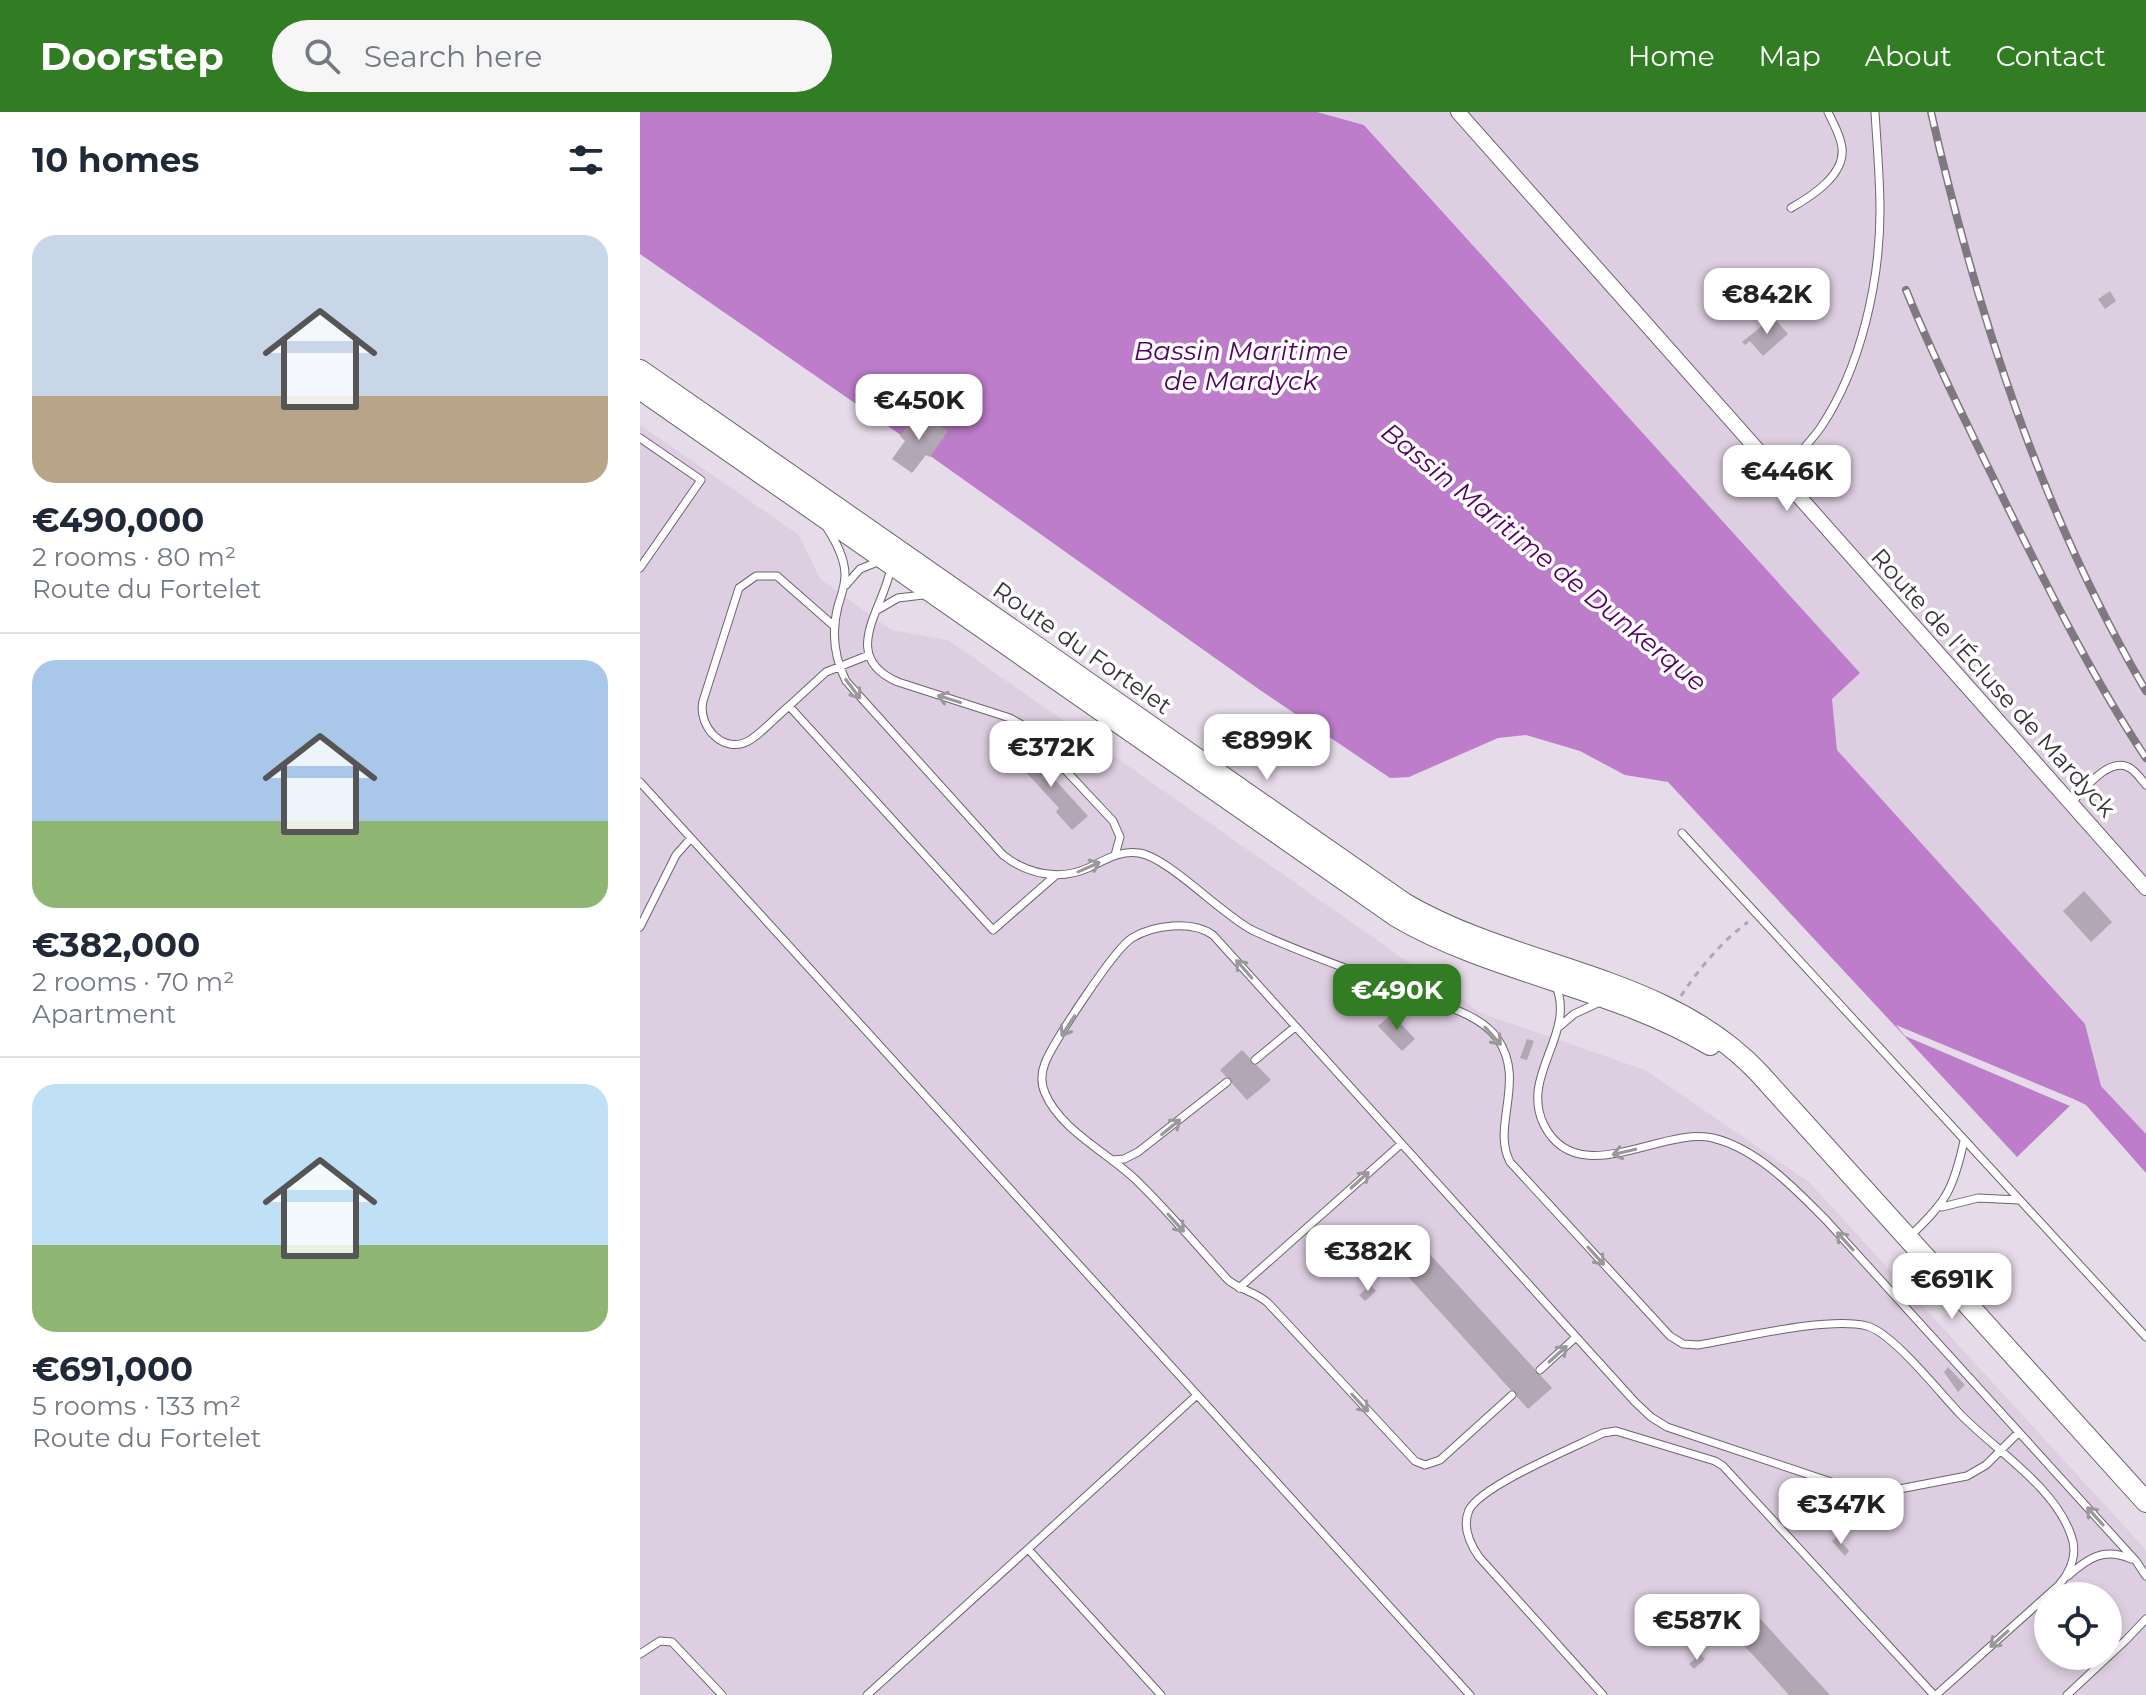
<!DOCTYPE html>
<html lang="en">
<head>
<meta charset="utf-8">
<style>
  :root { --surface:#fff; --page:#f6f6f7; --text:#1f2937; --muted:#747a83; --line:#e0e1e3; --accent:#327d24 }
  body { margin:0; font-family:Montserrat,sans-serif; background:var(--page); color:var(--text); height:100vh; display:flex; flex-direction:column; font-size:30px; white-space:nowrap }
  * { box-sizing:border-box; margin:0 }
  p { font-size:26px; color:var(--muted) }
  .icon { flex:none; width:44px; height:44px; fill:none; stroke:currentColor; stroke-width:2; stroke-linecap:round; stroke-linejoin:round }
  .map { position:relative; flex:1; overflow:hidden }
  .details { display:flex; flex-direction:column; background:var(--surface); width:640px }
  .details>* { flex:none }
  .tools { position:absolute; left:1394px; top:1470px; display:grid; gap:16px }
  .tools a { display:grid; place-items:center; width:88px; height:88px; border-radius:50%; background:var(--surface); box-shadow:0 4px 12px #0003; font-size:40px }
  .price { position:absolute; translate:-50% -68px; padding:0 18px; border-radius:16px; background:#fff; color:#222; font-size:26px; line-height:52px; filter:drop-shadow(0 2px 4px #0008) }
  .price::after { content:''; position:absolute; left:50%; top:48px; width:24px; height:18px; margin-left:-12px; background:inherit; clip-path:polygon(0 0,100% 0,50% 100%) }
  .price.current { background:var(--accent); color:#fff }
  ul { padding:0; list-style:none }
  li { display:grid; align-content:center; gap:16px; height:424px; padding:0 32px }
  li+li { border-top:2px solid var(--line) }
  li span { display:grid; place-items:center; height:248px; border-radius:24px; color:#555 }
  li>.icon { margin-inline-start:auto }
  span .icon { width:144px; height:144px; fill:#fffc; stroke-width:1 }
  li b { font-size:34px }
  h2 { display:flex; justify-content:space-between; align-items:center; height:96px; padding:0 32px; font-size:34px }
  header { display:flex; align-items:center; gap:48px; box-sizing:border-box; height:112px; padding:0 40px; background:var(--accent); color:#fff }
  header strong { font-size:38px }
  nav { display:flex; gap:44px; margin-inline-start:auto; font-size:28px }
  .search { width:560px; height:72px; background:var(--page); display:flex; align-items:center; gap:20px; box-sizing:border-box; padding:0 28px; border-radius:44px; color:var(--muted); font-size:30px }
  main { display:flex; flex:1; min-height:0 }
  .map>svg:first-child { display:block }
</style>
</head>
<body>
<header>
<strong>Doorstep</strong>
<div class="search"><svg class="icon" aria-label="search" viewBox="0 0 24 24"><circle cx="10" cy="10" r="6"/><path d="M15 15l6 6"/></svg>Search here</div>
<nav><a>Home</a><a>Map</a><a>About</a><a>Contact</a></nav>
</header>
<main>
<section class="details">
<h2>10 homes<svg class="icon" aria-label="filters" viewBox="0 0 24 24"><path d="M4 7h16M4 17h16"/><circle cx="9" cy="7" r="2"/><circle cx="15" cy="17" r="2"/></svg></h2>
<ul>
<li><span style="background:linear-gradient(#c9d6e8 65%,#b9a48a 0)"><svg class="icon" aria-label="home" viewBox="0 0 24 24"><path d="M3 11l9-7 9 7M6 9v11h12V9"/></svg></span><div><b>€490,000</b><p>2 rooms · 80 m²</p><p>Route du Fortelet</p></div></li>
<li><span style="background:linear-gradient(#a9c7e8 65%,#8fb573 0)"><svg class="icon" aria-label="home" viewBox="0 0 24 24"><path d="M3 11l9-7 9 7M6 9v11h12V9"/></svg></span><div><b>€382,000</b><p>2 rooms · 70 m²</p><p>Apartment</p></div></li>
<li><span style="background:linear-gradient(#bfe0f5 65%,#8fb573 0)"><svg class="icon" aria-label="home" viewBox="0 0 24 24"><path d="M3 11l9-7 9 7M6 9v11h12V9"/></svg></span><div><b>€691,000</b><p>5 rooms · 133 m²</p><p>Route du Fortelet</p></div></li>
</ul>
</section>
<div class="map">
<svg width="1506" height="1583" viewBox="0 0 1506 1583">
  <rect width="100%" height="100%" fill="#e6dbe8"/>
  <!-- built -->
  <path fill="#decee1" fill-rule="evenodd" d="M 677,0 L 1506,0 L 1506,1022 L 1461,974 L 1445,912 L 1197,638 L 1192,587 L 1220,561 L 725,13 Z
    M 0,313 L 159,423 L 180,467 L 251,518 L 308,528 L 841,901 L 1005,958 L 1169,1070 L 1506,1438 L 1506,1583 L 0,1583 ZM 1408,1484 L 1468,1484 L 1468,1544 L 1408,1544 Z"/>
  <!-- water -->
  <path fill="#bd7dca" d="M 0,0 L 677,0 L 724,13 L 1220,561 L 1192,587 L 1197,638 L 1445,912 L 1461,974 L 1506,1022 L 1506,1061 L 1446,993 L 1436,988 L 1377,1045 L 1028,670 L 985,663 L 940,639 L 886,623 L 858,626 L 769,665 L 750,666 L 620,578 L 258,321 L 0,142 Z"/>
  <!-- pier -->
  <path fill="#e6dbe8" d="M 1256,913 L 1436,988 L 1430,994 L 1265,924 Z"/>
  <!-- building -->
  <path fill="#b2a7b4" d="M 1470,179 L 1476,189 L 1465,197 L 1458,187 Z
    M 1133,205 L 1148,222 L 1123,244 L 1110,229 L 1105,233 L 1102,230 Z
    M 279,299 L 308,319 L 290,345 L 286,343 L 272,361 L 252,347 L 265,329 L 260,324 Z
    M 386,636 L 448,704 L 432,718 L 416,700 L 419,696 L 383,657 L 380,660 L 371,650 Z
    M 1444,779 L 1472,810 L 1451,830 L 1423,799 Z
    M 752,902 L 775,927 L 762,939 L 738,914 Z
    M 887,927 L 894,929 L 887,948 L 880,946 Z
    M 602,938 L 631,968 L 607,988 L 580,958 Z
    M 786,1138 L 912,1276 L 888,1297 L 763,1159 Z
    M 731,1173 L 736,1179 L 725,1189 L 719,1183 Z
    M 1308,1255 L 1325,1273 L 1318,1280 L 1304,1260 Z
    M 1197,1425 L 1209,1439 L 1205,1444 L 1192,1429 Z
    M 1118,1504 L 1144,1533 L 1190,1583 L 1149,1583 L 1113,1543 L 1095,1525 Z
    M 1060,1542 L 1065,1547 L 1054,1557 L 1049,1552 Z"/>
  <g fill="none" stroke-linecap="round" stroke-linejoin="round">
    <!-- lane casing -->
    <g stroke="#6d636f" stroke-width="9">
      <path id="lane" d="M 1151,96 C 1172,84 1205,63 1202,36 C 1201,24 1193,11 1188,0
        M 0,326 L 61,368 L 0,456
        M 1140,362 C 1154,347 1169,332 1181,315 C 1221,255 1240,170 1240,98 C 1240,66 1237,33 1235,0
        M 187,416 C 196,430 205,446 205,463 C 205,474 201,484 198,494 C 191,521 194,545 206,569 L 363,743 C 387,762 419,769 448,756 C 465,748 480,738 499,741 C 528,745 583,804 614,819 C 665,843 720,861 772,881 C 799,892 840,902 857,926 C 887,968 851,1014 870,1050 L 1030,1224 L 1043,1232 L 1058,1233 C 1100,1226 1189,1204 1227,1214 C 1253,1221 1300,1281 1320,1302 C 1355,1338 1414,1374 1431,1423 C 1438,1441 1431,1459 1419,1473 L 1296,1583
        M 251,455 C 244,497 198,544 258,570 L 370,606 L 384,614 L 473,709 L 480,725 L 475,743
        M 206,473 L 220,457 L 240,449
        M 239,497 L 258,486 L 283,483
        M 229,543 L 186,560 L 149,594 L 353,818 L 416,763
        M 149,594 C 136,605 124,619 110,628 C 85,644 57,615 63,589 L 99,476 L 116,464 L 137,464 L 194,514
        M 0,670 L 830,1583
        M 1431,691 C 1443,679 1468,645 1488,655 C 1495,658 1501,667 1506,673
        M 1042,721 L 1506,1225
        M 0,815 L 36,743 L 51,726
        M 915,872 C 938,921 879,963 904,1013 C 938,1080 1022,1014 1073,1026 C 1118,1037 1155,1077 1186,1108 L 1496,1449 L 1506,1464
        M 920,914 L 934,902 L 960,890
        M 615,948 L 655,915
        M 472,1048 L 484,1047 L 498,1040 L 587,970
        M 1302,1095 L 1338,1086 L 1379,1088
        M 1268,1126 C 1306,1090 1313,1079 1324,1029
        M 599,1176 L 761,1032
        M 900,1258 L 936,1225
        M 872,1283 L 800,1348 L 785,1353 L 775,1349 L 628,1191 C 616,1180 600,1178 588,1168 C 558,1135 529,1100 497,1069 C 470,1042 420,1018 405,981 C 401,972 401,961 405,951 C 413,931 474,837 492,826 C 513,813 552,808 573,823 L 995,1290 L 1011,1305 L 1027,1315 L 1209,1376 L 1228,1380 L 1249,1379 L 1327,1364 L 1346,1353 L 1379,1320
        M 1428,1464 C 1448,1446 1464,1435 1491,1447
        M 0,1542 L 20,1529 L 32,1530 L 82,1583
        M 227,1583 L 388,1437
        M 521,1583 L 388,1437 L 557,1283
        M 963,1583 L 839,1445 C 830,1432 822,1414 829,1398 C 842,1373 935,1335 963,1321 L 976,1319 L 1075,1349 L 1083,1354 L 1294,1583
        M 1427,1583 L 1486,1528 L 1506,1507"/>
    </g>
    <!-- street casing -->
    <g stroke="#6d636f" stroke-width="16">
      <path id="street" d="M 818,0 L 1506,776"/>
    </g>
    <!-- secondary casing -->
    <g stroke="#6d636f" stroke-width="22">
      <path id="secondary" d="M 0,258 L 764,791 C 878,858 1026,862 1119,961 L 1506,1390
        M 0,277 L 757,805 C 855,862 973,875 1070,933"/>
    </g>
    <!-- path -->
    <path stroke="#b0a7b2" stroke-width="3" stroke-dasharray="6 6" stroke-linecap="butt" d="M 1041,884 C 1058,858 1082,829 1108,810"/>
    <!-- lane -->
    <use href="#lane" stroke="#fff" stroke-width="7"/>
    <!-- street -->
    <use href="#street" stroke="#fff" stroke-width="14"/>
    <!-- secondary -->
    <use href="#secondary" stroke="#fff" stroke-width="20"/>
    <!-- rail casing -->
    <g stroke="#7f7880" stroke-width="8">
      <path id="rail" d="M 1291,0 C 1337,201 1401,401 1506,579
        M 1266,178 C 1297,254 1334,326 1370,400 C 1412,484 1454,568 1506,646"/>
    </g>
    <!-- rail -->
    <use href="#rail" stroke="#fff" stroke-width="5" stroke-dasharray="15" stroke-linecap="butt"/>
  </g>
  <!-- one-way arrows -->
  <defs><path id="oneway-shaft" d="M-6 0H5M1.5-3L5.5 0L1.5 3" fill="none" stroke-width="1.6" stroke-linecap="round" stroke-linejoin="round" transform="scale(2)"/></defs>
  <g stroke="#9a989b">
    <use href="#oneway-shaft" transform="translate(213 577) rotate(53)"/>
    <use href="#oneway-shaft" transform="translate(309 587) rotate(-163)"/>
    <use href="#oneway-shaft" transform="translate(449 755) rotate(-24)"/>
    <use href="#oneway-shaft" transform="translate(604 857) rotate(-131)"/>
    <use href="#oneway-shaft" transform="translate(428 914) rotate(123)"/>
    <use href="#oneway-shaft" transform="translate(853 924) rotate(48)"/>
    <use href="#oneway-shaft" transform="translate(531 1015) rotate(-39)"/>
    <use href="#oneway-shaft" transform="translate(984 1040) rotate(167)"/>
    <use href="#oneway-shaft" transform="translate(720 1068) rotate(-42)"/>
    <use href="#oneway-shaft" transform="translate(536 1111) rotate(48)"/>
    <use href="#oneway-shaft" transform="translate(1205 1129) rotate(-132)"/>
    <use href="#oneway-shaft" transform="translate(956 1144) rotate(48)"/>
    <use href="#oneway-shaft" transform="translate(918 1242) rotate(-42)"/>
    <use href="#oneway-shaft" transform="translate(720 1291) rotate(47)"/>
    <use href="#oneway-shaft" transform="translate(1455 1404) rotate(-132)"/>
    <use href="#oneway-shaft" transform="translate(1359 1527) rotate(138)"/>
  </g>
  <g text-anchor="middle" stroke-width="7" stroke-linejoin="round" paint-order="stroke">
    <!-- street labels -->
    <g font-size="24" fill="#363237" stroke="#fff">
      <text transform="translate(442 536) rotate(35)" y="8">Route du Fortelet</text>
      <text transform="translate(1353 571) rotate(48)" y="8">Route de l'Écluse de Mardyck</text>
    </g>
    <!-- water labels -->
    <g font-size="26" font-style="italic" fill="#560065" stroke="#fff">
      <text x="601" y="248">Bassin Maritime<tspan x="601" dy="30">de Mardyck</tspan></text>
      <text transform="translate(904 445) rotate(39)" y="9">Bassin Maritime de Dunkerque</text>
    </g>
  </g>
</svg>
<div class="tools">
<a><svg class="icon" aria-label="locate" viewBox="0 0 24 24"><circle cx="12" cy="12" r="6"/><path d="M12 2v4M12 18v4M2 12h4M18 12h4"/></svg></a>
</div>
<b class="price" style="left:1127px;top:224px">€842K</b>
<b class="price" style="left:279px;top:330px">€450K</b>
<b class="price" style="left:1147px;top:401px">€446K</b>
<b class="price" style="left:627px;top:670px">€899K</b>
<b class="price" style="left:411px;top:677px">€372K</b>
<b class="price current" style="left:757px;top:920px">€490K</b>
<b class="price" style="left:728px;top:1181px">€382K</b>
<b class="price" style="left:1312px;top:1209px">€691K</b>
<b class="price" style="left:1201px;top:1434px">€347K</b>
<b class="price" style="left:1057px;top:1550px">€587K</b>
</div>
</main>
</body>
</html>
